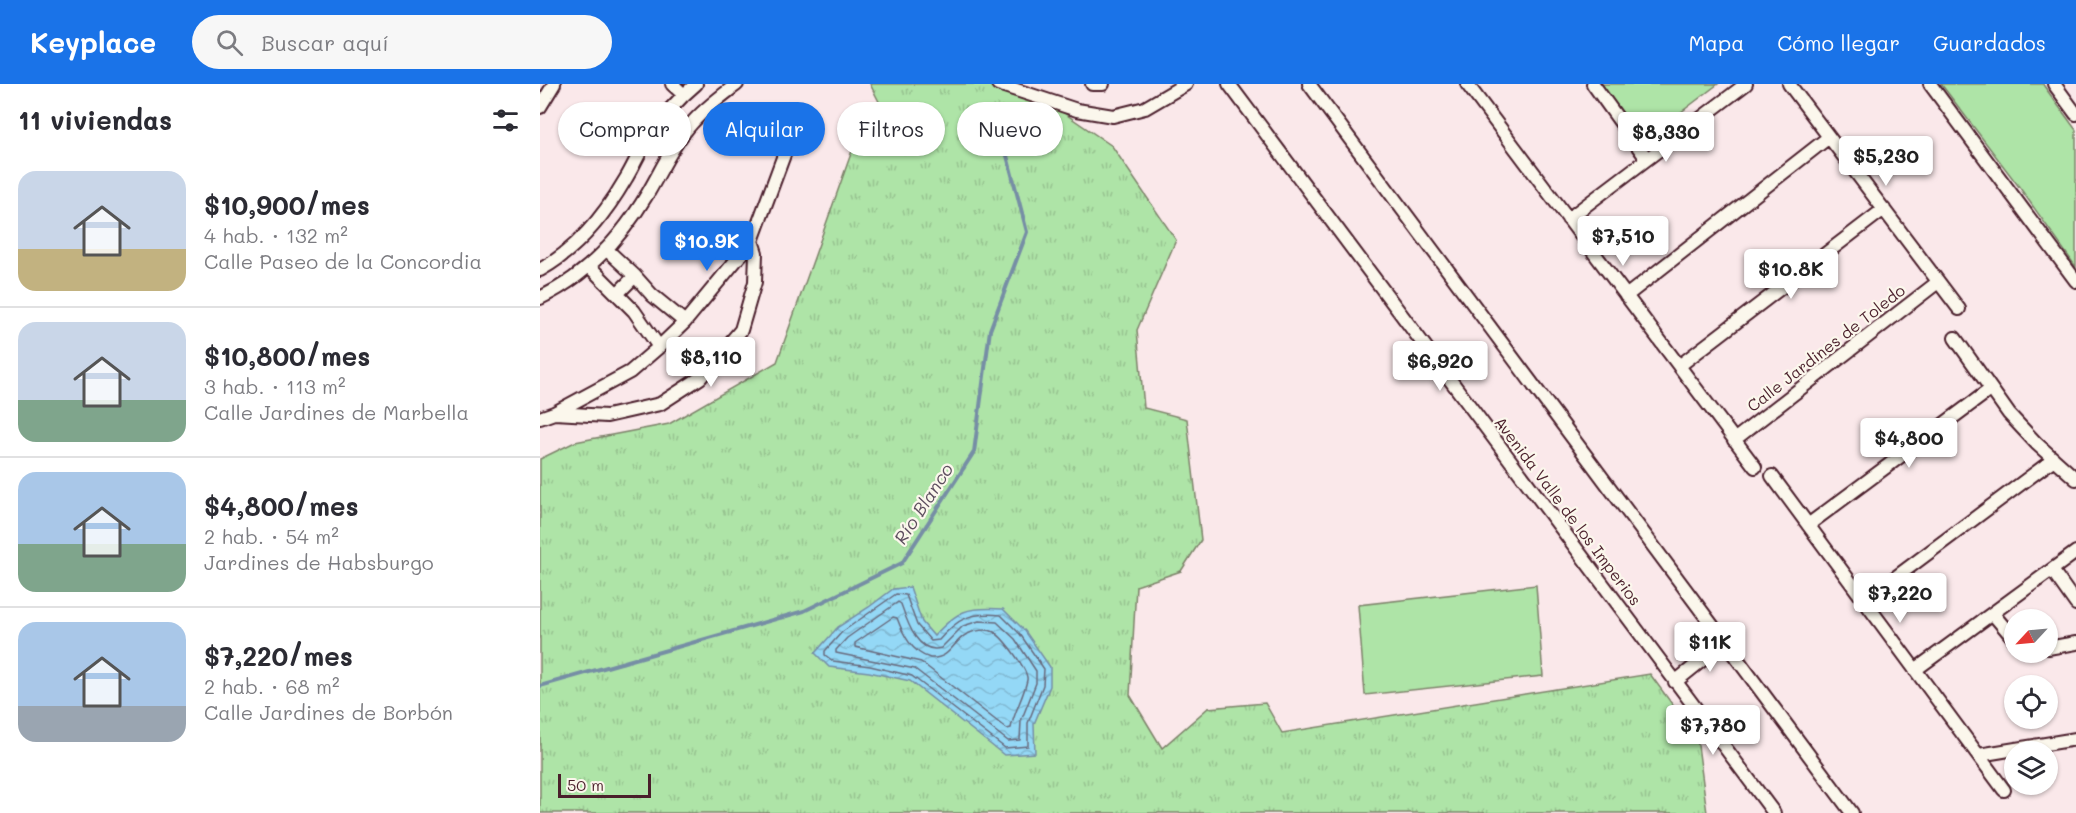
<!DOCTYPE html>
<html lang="es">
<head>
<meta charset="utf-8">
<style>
  :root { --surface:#fff; --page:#f7f7f7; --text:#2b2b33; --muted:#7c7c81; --line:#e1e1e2; --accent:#1a73e8 }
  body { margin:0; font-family:Mali,sans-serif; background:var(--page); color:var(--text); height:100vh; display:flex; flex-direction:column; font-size:22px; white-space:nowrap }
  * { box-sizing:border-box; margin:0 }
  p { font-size:20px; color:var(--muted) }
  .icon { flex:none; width:33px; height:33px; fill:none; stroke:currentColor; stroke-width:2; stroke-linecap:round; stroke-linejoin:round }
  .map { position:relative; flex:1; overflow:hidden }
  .drawer { display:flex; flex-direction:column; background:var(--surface); width:540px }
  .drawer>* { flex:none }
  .hud { position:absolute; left:18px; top:18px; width:570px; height:54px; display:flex; gap:12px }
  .needle { width:39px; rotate:244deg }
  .buttons { position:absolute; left:1464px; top:525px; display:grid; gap:12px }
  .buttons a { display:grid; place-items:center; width:54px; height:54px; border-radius:50%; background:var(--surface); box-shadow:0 2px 4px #0004; font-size:30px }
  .scale { position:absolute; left:18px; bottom:15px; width:93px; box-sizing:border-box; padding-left:6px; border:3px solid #4a1f2b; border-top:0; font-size:16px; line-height:21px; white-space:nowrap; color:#4a1f2b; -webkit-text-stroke:4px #fbf7ec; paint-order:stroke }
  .price { position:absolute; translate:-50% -51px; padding:0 14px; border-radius:6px; background:#fff; color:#222; font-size:20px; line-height:39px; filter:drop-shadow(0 2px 3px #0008) }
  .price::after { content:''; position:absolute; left:50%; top:36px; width:18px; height:14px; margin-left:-9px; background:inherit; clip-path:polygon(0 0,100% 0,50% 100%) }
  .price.active { background:var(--accent); color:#fff }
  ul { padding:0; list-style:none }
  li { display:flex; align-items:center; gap:18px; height:150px; padding:0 18px }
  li+li { border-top:2px solid var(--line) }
  li span { display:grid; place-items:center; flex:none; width:168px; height:120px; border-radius:18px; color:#555 }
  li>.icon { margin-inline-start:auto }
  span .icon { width:72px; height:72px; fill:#fffc; stroke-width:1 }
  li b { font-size:26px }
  h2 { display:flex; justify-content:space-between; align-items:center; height:72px; padding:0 18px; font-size:26px }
  .tag { padding:0 21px; border-radius:27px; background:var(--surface); box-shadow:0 2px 4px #0004; font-size:21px; line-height:54px }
  .tag.active { background:var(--accent); color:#fff }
  header { display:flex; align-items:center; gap:36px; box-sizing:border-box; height:84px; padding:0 30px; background:var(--accent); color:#fff }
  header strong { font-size:28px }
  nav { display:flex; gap:33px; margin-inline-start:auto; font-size:21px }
  .search { width:420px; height:54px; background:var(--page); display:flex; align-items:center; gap:15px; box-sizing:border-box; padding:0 21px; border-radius:33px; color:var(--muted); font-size:22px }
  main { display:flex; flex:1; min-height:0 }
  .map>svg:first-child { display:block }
</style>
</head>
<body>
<header>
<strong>Keyplace</strong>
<div class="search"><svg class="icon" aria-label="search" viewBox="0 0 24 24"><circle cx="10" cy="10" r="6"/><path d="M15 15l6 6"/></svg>Buscar aquí</div>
<nav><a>Mapa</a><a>Cómo llegar</a><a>Guardados</a></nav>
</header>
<main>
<section class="drawer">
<h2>11 viviendas<svg class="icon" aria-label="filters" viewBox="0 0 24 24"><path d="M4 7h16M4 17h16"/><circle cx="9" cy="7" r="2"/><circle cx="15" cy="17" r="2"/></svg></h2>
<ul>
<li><span style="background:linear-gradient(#c9d6e8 65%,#c2b280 0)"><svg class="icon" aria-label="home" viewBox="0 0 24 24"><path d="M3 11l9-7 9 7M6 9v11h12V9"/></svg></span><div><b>$10,900/mes</b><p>4 hab. · 132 m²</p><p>Calle Paseo de la Concordia</p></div></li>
<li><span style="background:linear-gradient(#c9d6e8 65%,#7fa58c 0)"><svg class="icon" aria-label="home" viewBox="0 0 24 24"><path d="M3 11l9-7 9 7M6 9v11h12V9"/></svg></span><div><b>$10,800/mes</b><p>3 hab. · 113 m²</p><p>Calle Jardines de Marbella</p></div></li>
<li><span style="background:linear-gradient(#a9c7e8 60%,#7fa58c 0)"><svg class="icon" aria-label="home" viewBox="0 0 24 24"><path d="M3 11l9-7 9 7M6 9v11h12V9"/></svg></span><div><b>$4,800/mes</b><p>2 hab. · 54 m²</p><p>Jardines de Habsburgo</p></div></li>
<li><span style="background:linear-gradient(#a9c7e8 70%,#9aa5b1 0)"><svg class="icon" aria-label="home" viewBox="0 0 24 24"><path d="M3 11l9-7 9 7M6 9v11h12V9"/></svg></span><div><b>$7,220/mes</b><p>2 hab. · 68 m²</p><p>Calle Jardines de Borbón</p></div></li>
</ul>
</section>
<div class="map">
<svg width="1536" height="729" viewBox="0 0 1536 729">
  <defs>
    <pattern id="grass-tufts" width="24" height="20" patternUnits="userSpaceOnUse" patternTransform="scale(1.5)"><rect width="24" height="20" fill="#aee4a7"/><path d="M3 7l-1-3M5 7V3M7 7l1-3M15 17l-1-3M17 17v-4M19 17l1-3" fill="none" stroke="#97c390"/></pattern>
    <pattern id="water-waves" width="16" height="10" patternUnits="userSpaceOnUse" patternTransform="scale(1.5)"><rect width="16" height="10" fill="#94d8f6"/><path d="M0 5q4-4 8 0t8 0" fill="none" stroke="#81b9d3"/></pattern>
  </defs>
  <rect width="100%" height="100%" fill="#fae8ea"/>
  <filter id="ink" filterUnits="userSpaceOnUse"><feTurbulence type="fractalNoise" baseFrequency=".0167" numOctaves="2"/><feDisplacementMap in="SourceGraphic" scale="12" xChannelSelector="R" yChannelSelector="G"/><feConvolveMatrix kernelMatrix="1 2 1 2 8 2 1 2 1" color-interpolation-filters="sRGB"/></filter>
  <g filter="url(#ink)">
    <!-- grass -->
    <path fill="url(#grass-tufts)" stroke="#7c8269" stroke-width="1.5" d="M 330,0 L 445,0 L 505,16 L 572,62 L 636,156 L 597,246 L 604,324 L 647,335 L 661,456 L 641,487 L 596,502 L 590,611 L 622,664 L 668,624 L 725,619 L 742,649 L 1110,590 L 1157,654 L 1167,729 L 0,729 L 0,375 L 35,358 L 129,340 L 237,278 L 313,64 L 352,43 Z"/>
    <!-- park -->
    <path fill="#aee4a7" stroke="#7c8269" stroke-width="1.5" d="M 1061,0 L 1178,0 L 1103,57 Z
      M 1401,0 L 1503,0 L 1504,2 L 1536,46 L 1536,183 L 1480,104 Z
      M 996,501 L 1003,592 L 825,611 L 818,521 Z"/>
    <!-- water -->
    <path fill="url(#water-waves)" stroke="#768ea5" stroke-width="1.5" d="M 370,503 L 382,538 L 394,552 C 418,526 426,523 463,525 L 485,547 L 510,583 L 510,602 L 494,640 L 495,669 L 464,671 L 370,597 L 329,588 L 289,583 L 275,569 L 298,543 L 329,523 L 353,505 Z"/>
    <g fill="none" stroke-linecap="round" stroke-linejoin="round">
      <!-- shore -->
      <path stroke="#68697c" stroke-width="1.5" d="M 356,510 L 366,511 L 377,541 L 391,557 L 399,556 C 418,534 430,528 461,531 L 480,550 L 504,585 L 503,601 L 488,639 L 488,662 L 465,664 L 372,592 L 330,582 L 293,577 L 285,571 L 285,567 L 302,548 Z
        M 358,518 L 361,520 C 367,537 377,571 401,564 L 423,542 L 439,537 L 457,538 L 475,555 L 496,587 L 496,599 L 481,637 L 480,656 L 468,657 L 375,585 L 296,569 L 296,566 L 307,554 Z
        M 353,533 L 357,534 C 363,550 372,569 390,574 C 411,575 412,558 427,550 C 434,547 447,544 454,548 C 463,553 489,587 487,596 C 484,612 474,628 471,644 L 467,645 L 381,578 L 315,563 L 315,559 Z"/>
      <!-- stream -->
      <path stroke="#768ea5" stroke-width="4" d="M 0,602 L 264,527 L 362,479 L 434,368 L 450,246 L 487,148 L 459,41"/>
      <!-- street casing -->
      <g stroke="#4a1f2b" stroke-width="16">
        <path id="street" d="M 132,0 L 144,11
          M 458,0 L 537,26 L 573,32 L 605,24 L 646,0
          M 552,0 L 563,0
          M 689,0 L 1234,729
          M 769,0 L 1312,729
          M 927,0 L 1215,383
          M 1053,0 L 1107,75
          M 1249,0 L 1419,225
          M 1390,0 L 1536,197
          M 1514,0 L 1536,30
          M 0,23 L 14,0
          M 1028,135 L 1206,0
          M 66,165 L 95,192 L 112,211 L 145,238
          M 49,182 L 94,227 L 119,263
          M 0,186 C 36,166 64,132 85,96 C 94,82 100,65 110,52 C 123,32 138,15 156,0
          M 77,210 L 95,192
          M 1086,212 L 1289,53
          M 0,214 C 46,192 82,153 108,109 C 122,85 133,60 152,39 C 165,24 182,12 197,0
          M 1415,254 L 1469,330 L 1497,360 L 1536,395
          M 1139,282 L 1344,125
          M 15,329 L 67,332 L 120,320 L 160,294 L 201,246 L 215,198 L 216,169 L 212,157
          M 0,334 L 14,329 L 90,288 L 119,263 L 145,238 L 212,157 L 251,52 L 272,40
          M 1194,356 L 1398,198
          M 1232,392 L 1464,706
          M 1268,441 L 1451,305
          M 1512,486 L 1536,520
          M 1324,517 L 1514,375
          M 1453,530 L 1474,555
          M 1508,564 L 1536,559
          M 1375,586 L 1536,468
          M 1135,598 L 1186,557
          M 1439,671 L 1536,655"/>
      </g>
      <!-- street -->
      <use href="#street" stroke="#fbf7ec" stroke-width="12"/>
    </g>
  </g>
  <g text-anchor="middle" stroke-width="4.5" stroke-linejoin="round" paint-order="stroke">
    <!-- street labels -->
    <g font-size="16" fill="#4a1f2b" stroke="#fbf7ec">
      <text transform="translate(1286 264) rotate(-38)" y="6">Calle Jardines de Toledo</text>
      <text transform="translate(1028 427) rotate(53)" y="6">Avenida Valle de los Imperios</text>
    </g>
    <!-- water labels -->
    <g font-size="18" font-style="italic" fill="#5c4d5e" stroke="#fbf7ec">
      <text transform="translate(384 420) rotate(-57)" y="6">Río Blanco</text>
    </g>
  </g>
</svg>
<div class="buttons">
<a><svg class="needle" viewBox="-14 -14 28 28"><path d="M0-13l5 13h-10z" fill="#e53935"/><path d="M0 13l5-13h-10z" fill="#7c7c81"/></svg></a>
<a><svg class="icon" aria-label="locate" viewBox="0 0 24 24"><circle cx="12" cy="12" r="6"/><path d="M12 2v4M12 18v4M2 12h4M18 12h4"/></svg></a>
<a><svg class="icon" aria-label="layers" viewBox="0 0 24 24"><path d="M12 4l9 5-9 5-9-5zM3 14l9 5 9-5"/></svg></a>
</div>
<div class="scale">50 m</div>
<b class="price" style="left:1126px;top:79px">$8,330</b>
<b class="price" style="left:1346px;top:103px">$5,230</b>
<b class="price" style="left:1083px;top:183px">$7,510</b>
<b class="price active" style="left:167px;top:188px">$10.9K</b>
<b class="price" style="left:1251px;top:216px">$10.8K</b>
<b class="price" style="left:171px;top:304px">$8,110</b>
<b class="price" style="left:900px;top:308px">$6,920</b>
<b class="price" style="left:1369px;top:385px">$4,800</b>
<b class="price" style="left:1360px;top:540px">$7,220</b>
<b class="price" style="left:1170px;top:589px">$11K</b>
<b class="price" style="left:1173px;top:672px">$7,780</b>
<div class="hud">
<a class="tag">Comprar</a>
<a class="tag active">Alquilar</a>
<a class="tag">Filtros</a>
<a class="tag">Nuevo</a>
</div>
</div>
</main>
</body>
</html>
